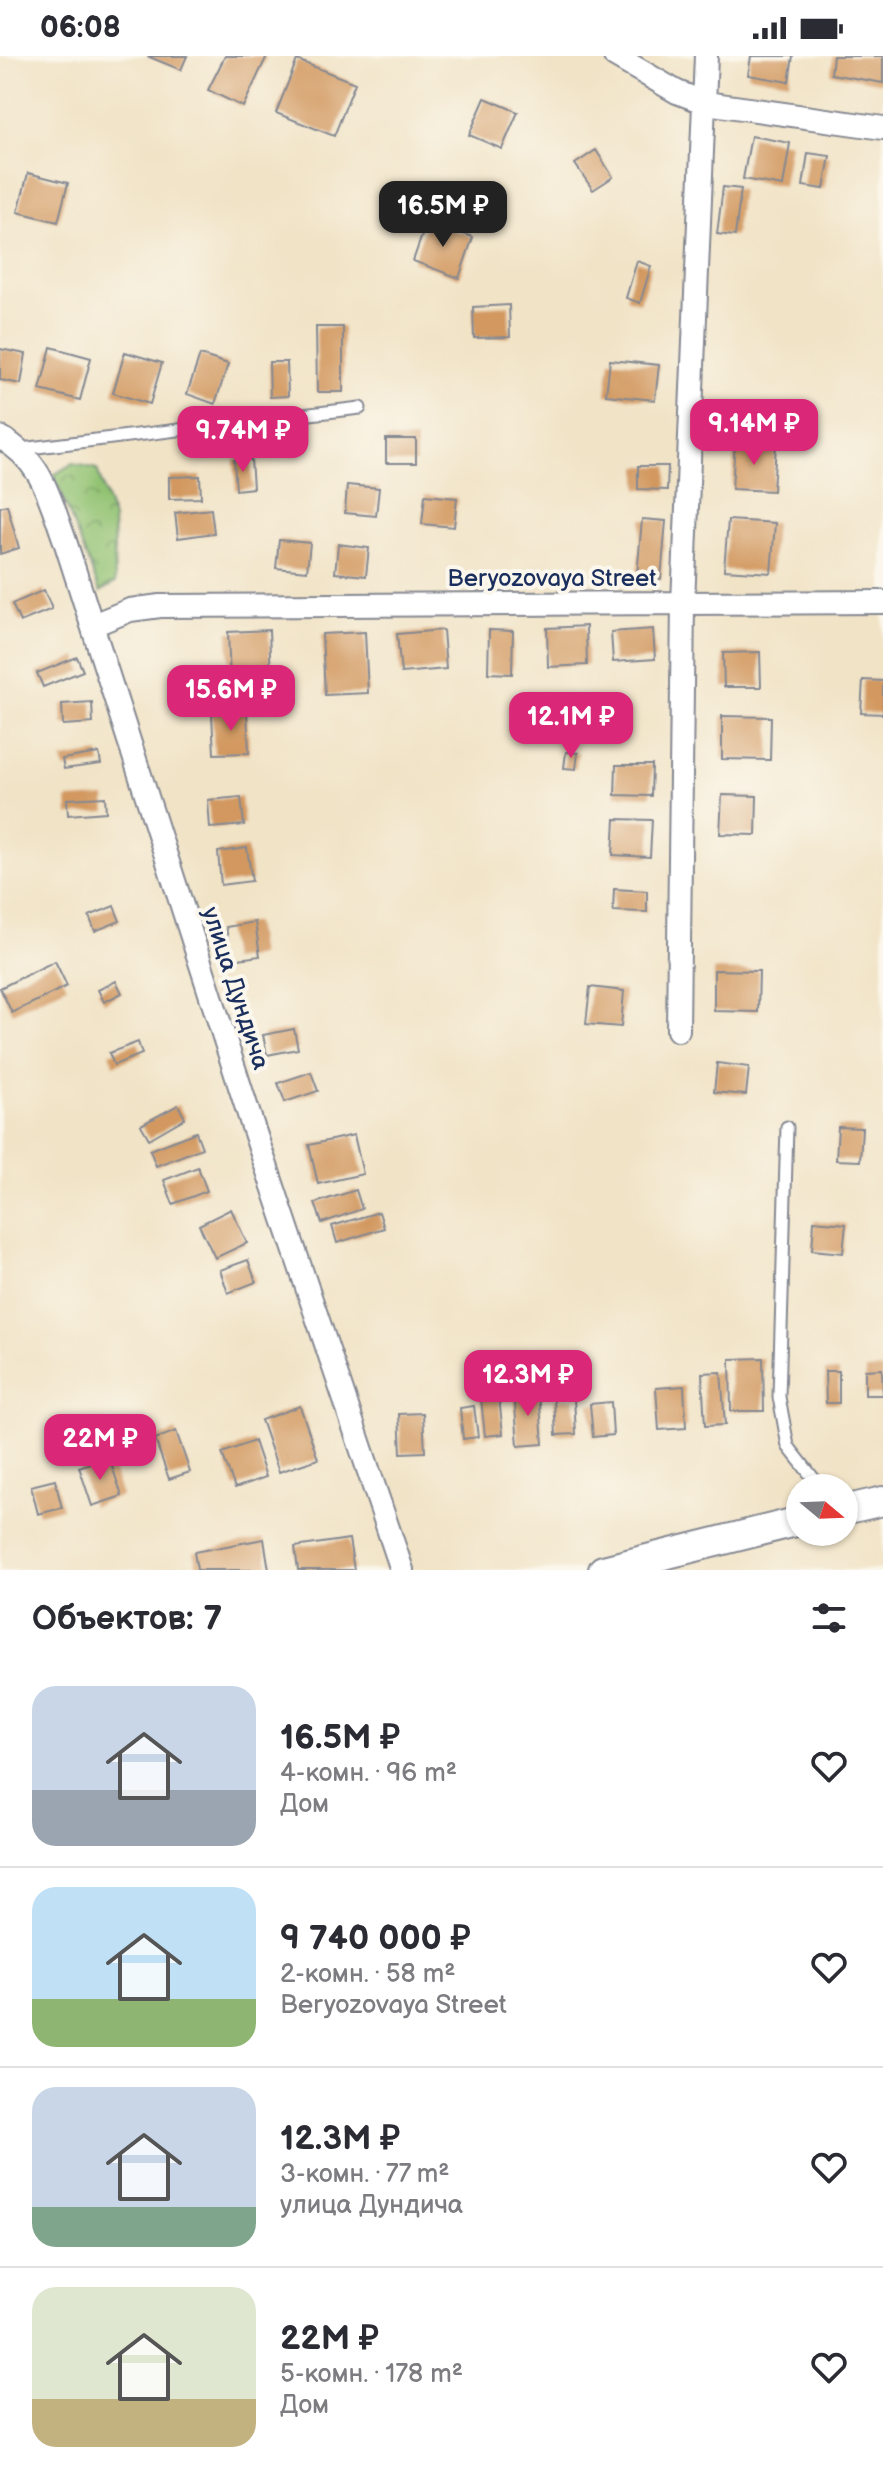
<!DOCTYPE html>
<html lang="ru">
<head>
<meta charset="utf-8">
<style>
  :root { --surface:#fff; --page:#f7f7f7; --text:#2b2b33; --muted:#7c7c81; --line:#e1e1e2; --accent:#db2777 }
  body { margin:0; font-family:"Balsamiq Sans",sans-serif; background:var(--page); color:var(--text); height:100vh; display:flex; flex-direction:column; font-size:30px; white-space:nowrap }
  * { box-sizing:border-box; margin:0 }
  p { font-size:26px; color:var(--muted) }
  .icon { flex:none; width:44px; height:44px; fill:none; stroke:currentColor; stroke-width:2; stroke-linecap:round; stroke-linejoin:round }
  .map { position:relative; height:1514px; overflow:hidden }
  .drawer { display:flex; flex-direction:column; background:var(--surface); flex:1 }
  .drawer>* { flex:none }
  .needle { width:52px; rotate:109deg }
  .fabs { position:absolute; left:786px; top:1418px; display:grid; gap:16px }
  .fabs a { display:grid; place-items:center; width:72px; height:72px; border-radius:50%; background:var(--surface); box-shadow:0 2px 6px #0004; font-size:40px }
  .price { position:absolute; translate:-50% -68px; padding:0 18px; border-radius:16px; background:var(--accent); color:#fff; font-size:26px; line-height:52px; filter:drop-shadow(0 2px 4px #0008) }
  .price::after { content:''; position:absolute; left:50%; top:48px; width:24px; height:18px; margin-left:-12px; background:inherit; clip-path:polygon(0 0,100% 0,50% 100%) }
  .price.active { background:#222; color:#fff }
  ul { padding:0; list-style:none }
  li { display:flex; align-items:center; gap:24px; height:200px; padding:0 32px }
  li+li { border-top:2px solid var(--line) }
  li span { display:grid; place-items:center; flex:none; width:224px; height:160px; border-radius:24px; color:#555 }
  li>.icon { margin-inline-start:auto }
  span .icon { width:96px; height:96px; fill:#fffc; stroke-width:1 }
  li b { font-size:34px }
  h2 { display:flex; justify-content:space-between; align-items:center; height:96px; padding:0 32px; font-size:34px }
  .status { display:flex; justify-content:space-between; align-items:center; height:56px; padding:0 40px; background:var(--surface); direction:ltr }
  .status svg { height:22px; fill:currentColor }
  .map>svg:first-child { display:block }
</style>
</head>
<body>
<div class="status"><b>06:08</b><svg viewBox="0 0 49 12"><path d="M0 12V9h3v3zM5 12V6h3v6zM10 12V3h3v9zM15 12V0h3v12zM26 1h20v11H26zM47 4h2v5h-2z"/></svg></div>
<div class="map">
<svg width="883" height="1514" viewBox="0 0 883 1514">
  <defs>
    <pattern id="park-crowns" width="20" height="18" patternUnits="userSpaceOnUse" patternTransform="scale(2)"><rect width="20" height="18" fill="#92c272"/><path d="M2 6a3 3 0 1 1 6 0M12 15a3 3 0 1 1 6 0" fill="none" stroke="#769e61"/></pattern>
  </defs>
  <rect width="100%" height="100%" fill="#fbf7ec"/>
  <filter id="ink" filterUnits="userSpaceOnUse"><feTurbulence type="fractalNoise" baseFrequency=".0125" numOctaves="2"/><feDisplacementMap in="SourceGraphic" scale="16" xChannelSelector="R" yChannelSelector="G"/><feConvolveMatrix kernelMatrix="1 2 1 2 8 2 1 2 1" color-interpolation-filters="sRGB"/></filter>
  <filter id="wash" filterUnits="userSpaceOnUse"><feTurbulence type="fractalNoise" baseFrequency=".006" numOctaves="4" result="noise"/><feDisplacementMap in="SourceGraphic" scale="32" xChannelSelector="R" yChannelSelector="G"/><feGaussianBlur stdDeviation="1.8" result="paint"/><feColorMatrix in="noise" values="0 0 0 0 0 0 0 0 0 0 0 0 0 0 0 0 0 1.4 0 .05"/><feComposite in="paint" operator="in"/></filter>
  <g filter="url(#wash)">
    <rect width="100%" height="100%" fill="#f1e3c6"/>
    <!-- park -->
    <path fill="url(#park-crowns)" stroke="#567868" stroke-width="2" d="M 73,407 L 97,413 L 113,462 L 115,527 L 100,536 L 54,419 Z"/>
    <g id="blocks">
      <!-- building -->
      <path fill="#d2985f" d="M 147,0 L 187,0 L 181,14 Z
        M 225,0 L 267,0 L 243,51 L 208,34 Z
        M 751,0 L 793,0 L 789,26 L 748,19 Z
        M 833,0 L 883,0 L 883,27 L 831,18 Z
        M 297,4 L 355,27 L 334,80 L 276,57 Z
        M 485,42 L 518,56 L 502,93 L 469,79 Z
        M 751,80 L 790,87 L 783,130 L 743,123 Z
        M 596,94 L 613,121 L 593,134 L 575,108 Z
        M 808,97 L 830,100 L 824,133 L 803,130 Z
        M 28,117 L 68,127 L 58,166 L 18,156 Z
        M 723,131 L 741,133 L 735,180 L 717,178 Z
        M 427,165 L 473,181 L 459,222 L 413,205 Z
        M 637,205 L 651,210 L 640,247 L 626,242 Z
        M 509,249 L 510,281 L 474,282 L 473,251 Z
        M 316,271 L 343,271 L 343,336 L 317,336 Z
        M 51,291 L 91,302 L 80,344 L 40,334 Z
        M 0,293 L 26,298 L 21,328 L 0,324 Z
        M 125,296 L 162,307 L 150,348 L 113,337 Z
        M 200,299 L 228,308 L 215,348 L 187,338 Z
        M 610,304 L 659,309 L 655,344 L 606,339 Z
        M 269,306 L 287,306 L 288,340 L 270,341 Z
        M 386,383 L 416,383 L 416,407 L 386,407 Z
        M 735,386 L 776,389 L 773,435 L 732,433 Z
        M 251,403 L 253,432 L 236,434 L 234,404 Z
        M 638,410 L 668,410 L 667,434 L 638,433 Z
        M 200,420 L 201,442 L 169,443 L 169,421 Z
        M 347,429 L 379,432 L 376,460 L 345,457 Z
        M 425,439 L 457,442 L 454,471 L 422,468 Z
        M 7,449 L 19,492 L 0,498 L 0,451 Z
        M 211,453 L 214,477 L 178,482 L 175,457 Z
        M 642,463 L 666,465 L 661,523 L 637,520 Z
        M 728,464 L 775,467 L 771,517 L 724,514 Z
        M 279,484 L 310,487 L 307,515 L 276,512 Z
        M 338,488 L 369,492 L 366,520 L 335,517 Z
        M 44,534 L 52,553 L 20,566 L 12,548 Z
        M 586,570 L 587,609 L 548,611 L 547,572 Z
        M 653,573 L 655,603 L 613,606 L 611,576 Z
        M 269,574 L 271,623 L 230,625 L 228,576 Z
        M 443,574 L 446,613 L 401,617 L 397,578 Z
        M 489,574 L 513,575 L 512,618 L 488,617 Z
        M 365,576 L 368,637 L 325,639 L 322,578 Z
        M 760,596 L 761,631 L 724,631 L 723,597 Z
        M 77,601 L 83,615 L 43,631 L 37,617 Z
        M 863,624 L 883,625 L 883,658 L 861,657 Z
        M 92,646 L 93,667 L 63,669 L 62,648 Z
        M 247,656 L 249,697 L 214,698 L 212,658 Z
        M 722,660 L 771,661 L 770,704 L 722,703 Z
        M 566,696 L 578,697 L 576,713 L 564,712 Z
        M 99,697 L 101,708 L 64,713 L 62,703 Z
        M 616,709 L 652,709 L 651,740 L 615,739 Z
        M 722,739 L 757,740 L 756,779 L 720,778 Z
        M 105,741 L 106,756 L 68,759 L 67,743 Z
        M 241,741 L 244,769 L 210,772 L 208,744 Z
        M 615,763 L 652,764 L 650,801 L 613,799 Z
        M 247,792 L 252,825 L 221,829 L 218,796 Z
        M 614,833 L 647,835 L 647,856 L 613,855 Z
        M 114,850 L 120,865 L 95,875 L 89,860 Z
        M 255,866 L 260,900 L 231,904 L 226,871 Z
        M 55,905 L 67,930 L 12,957 L 0,932 Z
        M 714,914 L 759,915 L 758,956 L 714,955 Z
        M 116,925 L 122,937 L 104,946 L 98,934 Z
        M 590,931 L 624,935 L 621,971 L 586,968 Z
        M 294,973 L 298,993 L 267,999 L 263,979 Z
        M 138,986 L 142,998 L 114,1009 L 109,997 Z
        M 717,1007 L 749,1011 L 746,1039 L 714,1036 Z
        M 311,1016 L 318,1035 L 285,1046 L 278,1027 Z
        M 178,1049 L 185,1062 L 149,1083 L 141,1069 Z
        M 838,1071 L 862,1072 L 860,1105 L 836,1104 Z
        M 196,1076 L 202,1092 L 156,1110 L 150,1094 Z
        M 354,1079 L 363,1118 L 318,1128 L 309,1089 Z
        M 198,1111 L 207,1135 L 173,1148 L 164,1124 Z
        M 356,1134 L 362,1153 L 322,1167 L 315,1147 Z
        M 231,1153 L 247,1187 L 215,1202 L 199,1169 Z
        M 379,1156 L 384,1172 L 337,1187 L 332,1170 Z
        M 814,1165 L 846,1168 L 843,1197 L 812,1194 Z
        M 248,1204 L 256,1226 L 228,1237 L 220,1214 Z
        M 763,1302 L 764,1355 L 731,1355 L 730,1303 Z
        M 882,1313 L 883,1339 L 865,1339 L 865,1314 Z
        M 825,1315 L 839,1315 L 839,1347 L 826,1347 Z
        M 721,1316 L 725,1369 L 705,1370 L 702,1317 Z
        M 684,1330 L 686,1372 L 659,1374 L 656,1332 Z
        M 498,1332 L 503,1378 L 485,1380 L 480,1334 Z
        M 539,1335 L 543,1388 L 518,1390 L 514,1336 Z
        M 574,1342 L 576,1378 L 556,1379 L 554,1343 Z
        M 611,1346 L 613,1379 L 593,1381 L 590,1348 Z
        M 300,1350 L 318,1403 L 279,1416 L 261,1364 Z
        M 474,1350 L 478,1381 L 463,1383 L 460,1352 Z
        M 423,1357 L 425,1396 L 401,1397 L 399,1358 Z
        M 176,1375 L 190,1416 L 169,1423 L 155,1383 Z
        M 254,1385 L 266,1421 L 235,1432 L 222,1397 Z
        M 109,1401 L 122,1440 L 92,1450 L 79,1411 Z
        M 55,1424 L 62,1452 L 38,1458 L 31,1430 Z
        M 264,1483 L 269,1514 L 197,1514 L 194,1496 Z
        M 349,1483 L 354,1514 L 298,1514 L 295,1491 Z"/>
    </g>
  </g>
  <g filter="url(#ink)">
    <use href="#blocks" fill-opacity="0" stroke="#868992" stroke-width="2"/>
    <g fill="none" stroke-linecap="round" stroke-linejoin="round">
      <!-- service casing -->
      <g stroke="#868992" stroke-width="15">
        <path id="service" d="M 21,393 L 360,352
          M 787,1071 L 779,1341 L 788,1390 L 821,1432"/>
      </g>
      <!-- minor casing -->
      <g stroke="#868992" stroke-width="26">
        <path id="minor" d="M 615,0 L 677,36 L 706,47 L 883,72
          M 0,381 C 43,406 49,441 65,485 L 251,1065 L 402,1514
          M 93,569 L 130,554 L 160,550 L 883,546
          M 678,974 L 683,547 L 706,0"/>
      </g>
      <!-- tertiary casing -->
      <g stroke="#868992" stroke-width="32">
        <path id="tertiary" d="M 844,1454 L 883,1445
          M 603,1514 L 800,1465"/>
      </g>
      <!-- service -->
      <use href="#service" stroke="#fff" stroke-width="11"/>
      <!-- minor -->
      <use href="#minor" stroke="#fff" stroke-width="22"/>
      <!-- tertiary -->
      <use href="#tertiary" stroke="#fff" stroke-width="28"/>
    </g>
  </g>
  <g text-anchor="middle" stroke-width="8" stroke-linejoin="round" paint-order="stroke">
    <!-- street labels -->
    <g font-size="24" fill="#1b2f5e" stroke="#fbf7ec">
      <text x="552" y="530">Beryozovaya Street</text>
      <text transform="translate(236 932) rotate(72)" y="8">улица Дундича</text>
    </g>
  </g>
</svg>
<div class="fabs">
<a><svg class="needle" viewBox="-14 -14 28 28"><path d="M0-13l5 13h-10z" fill="#e53935"/><path d="M0 13l5-13h-10z" fill="#7c7c81"/></svg></a>
</div>
<b class="price active" style="left:443px;top:193px">16.5M ₽</b>
<b class="price" style="left:754px;top:411px">9.14M ₽</b>
<b class="price" style="left:243px;top:418px">9.74M ₽</b>
<b class="price" style="left:231px;top:677px">15.6M ₽</b>
<b class="price" style="left:571px;top:704px">12.1M ₽</b>
<b class="price" style="left:528px;top:1362px">12.3M ₽</b>
<b class="price" style="left:100px;top:1426px">22M ₽</b>
</div>
<section class="drawer">
<h2>Объектов: 7<svg class="icon" aria-label="filters" viewBox="0 0 24 24"><path d="M4 7h16M4 17h16"/><circle cx="9" cy="7" r="2"/><circle cx="15" cy="17" r="2"/></svg></h2>
<ul>
<li><span style="background:linear-gradient(#c9d6e8 65%,#9aa5b1 0)"><svg class="icon" aria-label="home" viewBox="0 0 24 24"><path d="M3 11l9-7 9 7M6 9v11h12V9"/></svg></span><div><b>16.5M ₽</b><p>4-комн. · 96 m²</p><p>Дом</p></div><svg class="icon" aria-label="heart" viewBox="0 0 24 24"><path d="M12 20l-8-8c-3-5 5-10 8-4 3-6 11-1 8 4z"/></svg></li>
<li><span style="background:linear-gradient(#bfe0f5 70%,#8fb573 0)"><svg class="icon" aria-label="home" viewBox="0 0 24 24"><path d="M3 11l9-7 9 7M6 9v11h12V9"/></svg></span><div><b>9 740 000 ₽</b><p>2-комн. · 58 m²</p><p>Beryozovaya Street</p></div><svg class="icon" aria-label="heart" viewBox="0 0 24 24"><path d="M12 20l-8-8c-3-5 5-10 8-4 3-6 11-1 8 4z"/></svg></li>
<li><span style="background:linear-gradient(#c9d6e8 75%,#7fa58c 0)"><svg class="icon" aria-label="home" viewBox="0 0 24 24"><path d="M3 11l9-7 9 7M6 9v11h12V9"/></svg></span><div><b>12.3M ₽</b><p>3-комн. · 77 m²</p><p>улица Дундича</p></div><svg class="icon" aria-label="heart" viewBox="0 0 24 24"><path d="M12 20l-8-8c-3-5 5-10 8-4 3-6 11-1 8 4z"/></svg></li>
<li><span style="background:linear-gradient(#dfe7d0 70%,#c2b280 0)"><svg class="icon" aria-label="home" viewBox="0 0 24 24"><path d="M3 11l9-7 9 7M6 9v11h12V9"/></svg></span><div><b>22M ₽</b><p>5-комн. · 178 m²</p><p>Дом</p></div><svg class="icon" aria-label="heart" viewBox="0 0 24 24"><path d="M12 20l-8-8c-3-5 5-10 8-4 3-6 11-1 8 4z"/></svg></li>
</ul>
</section>
</body>
</html>
